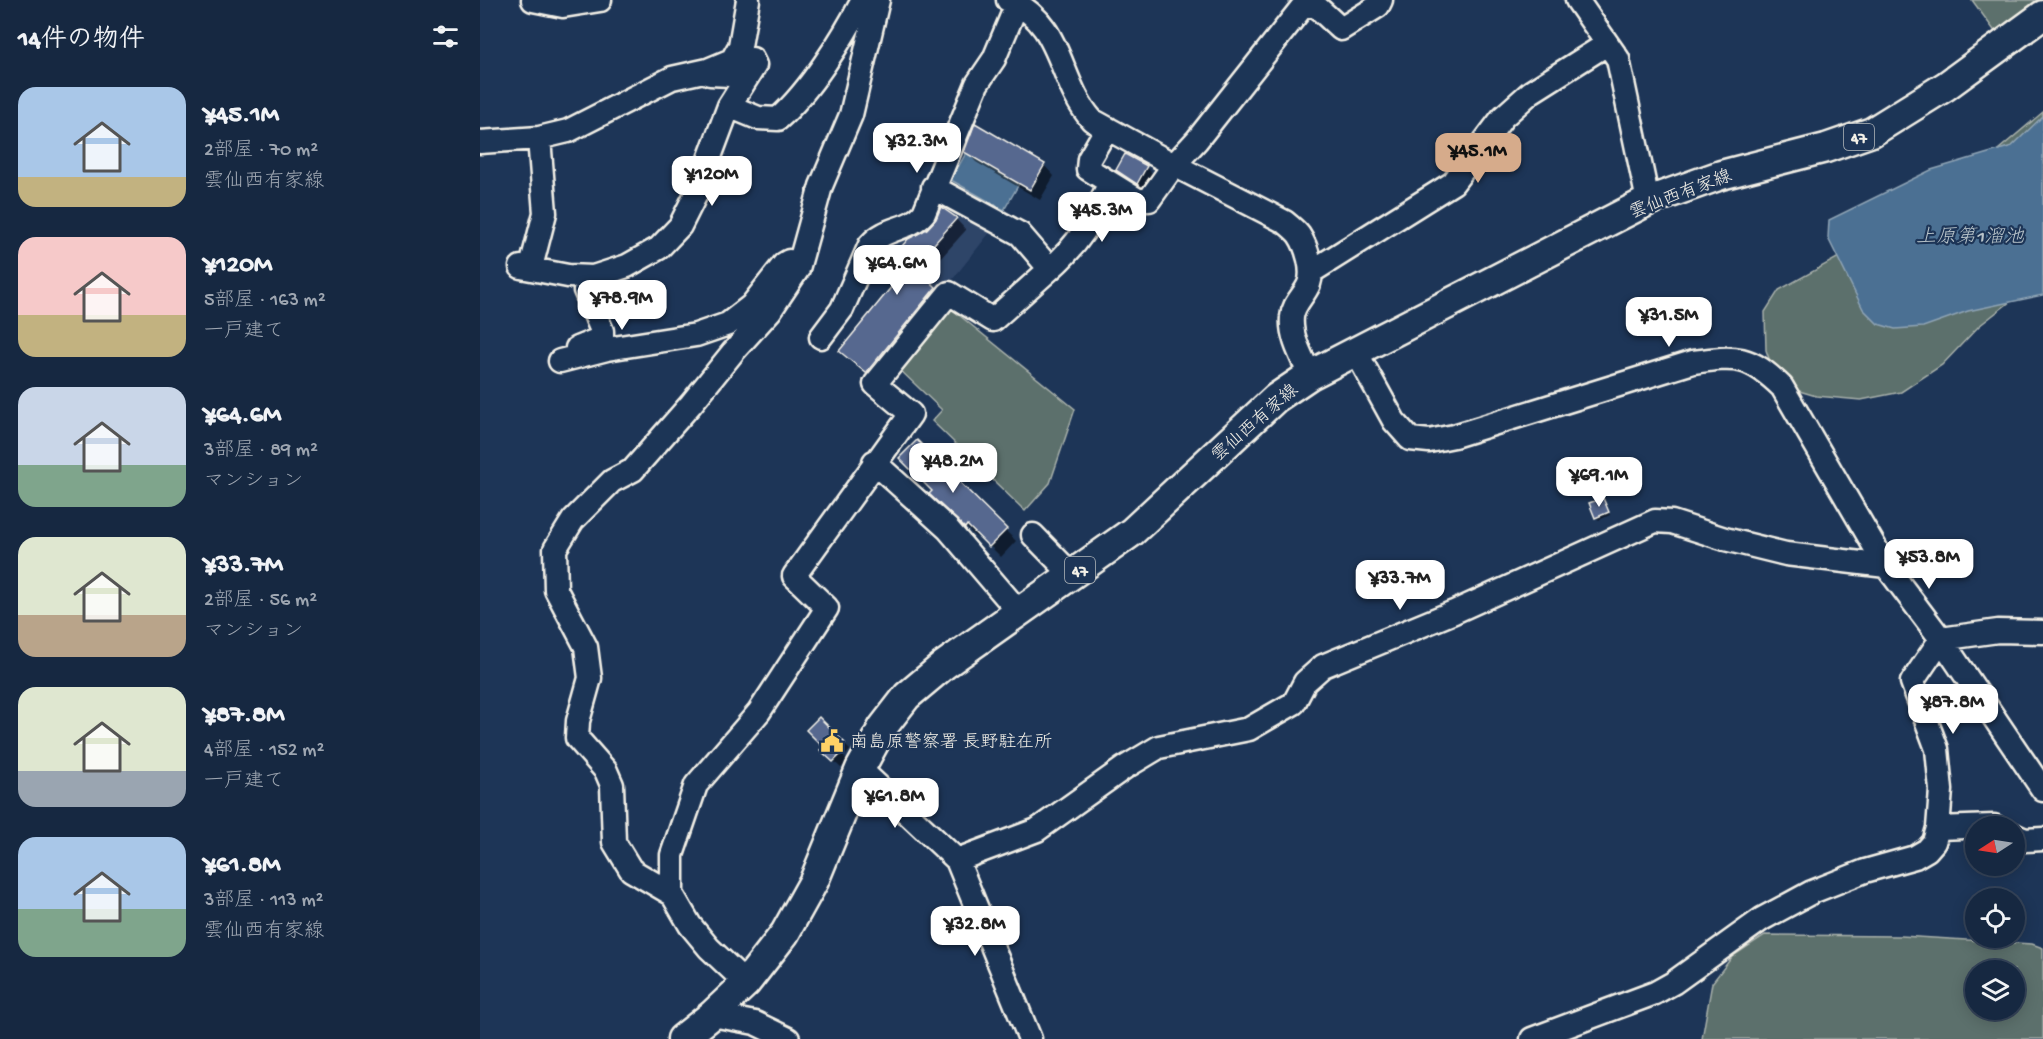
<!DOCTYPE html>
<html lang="ja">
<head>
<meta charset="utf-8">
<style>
  :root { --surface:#162841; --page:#23344c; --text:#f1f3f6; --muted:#9ea6b1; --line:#35445a; --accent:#d6ab8b }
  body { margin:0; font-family:"Gochi Hand","Klee One",sans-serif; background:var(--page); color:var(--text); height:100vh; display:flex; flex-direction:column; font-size:22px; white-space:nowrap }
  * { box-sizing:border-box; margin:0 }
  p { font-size:20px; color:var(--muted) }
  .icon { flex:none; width:33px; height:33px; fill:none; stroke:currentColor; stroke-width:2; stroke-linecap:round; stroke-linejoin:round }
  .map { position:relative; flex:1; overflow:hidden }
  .panel { display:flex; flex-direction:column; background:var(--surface); width:480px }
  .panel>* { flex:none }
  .needle { width:39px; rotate:258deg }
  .tools { position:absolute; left:1485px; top:816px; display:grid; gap:12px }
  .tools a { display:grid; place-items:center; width:60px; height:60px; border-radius:50%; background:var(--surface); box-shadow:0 3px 15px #0003,0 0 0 2px var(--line); font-size:30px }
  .price { position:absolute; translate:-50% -51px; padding:0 14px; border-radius:12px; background:#fff; color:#222; font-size:20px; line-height:39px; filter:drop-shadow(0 2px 3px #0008) }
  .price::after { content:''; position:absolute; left:50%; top:36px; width:18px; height:14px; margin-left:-9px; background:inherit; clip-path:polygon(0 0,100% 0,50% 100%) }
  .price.selected { background:var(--accent); color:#111 }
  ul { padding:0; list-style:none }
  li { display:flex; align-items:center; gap:18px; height:150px; padding:0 18px }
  li span { display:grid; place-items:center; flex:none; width:168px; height:120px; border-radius:18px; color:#555 }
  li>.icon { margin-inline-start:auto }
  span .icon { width:72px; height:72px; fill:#fffc; stroke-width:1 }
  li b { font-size:26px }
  h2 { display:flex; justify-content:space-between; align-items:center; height:72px; padding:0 18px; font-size:26px }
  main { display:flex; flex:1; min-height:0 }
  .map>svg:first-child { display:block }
</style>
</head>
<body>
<main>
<section class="panel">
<h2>14件の物件<svg class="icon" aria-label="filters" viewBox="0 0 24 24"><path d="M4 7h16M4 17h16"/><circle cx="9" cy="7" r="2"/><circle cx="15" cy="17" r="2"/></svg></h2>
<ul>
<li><span style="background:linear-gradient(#a9c7e8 75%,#c2b280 0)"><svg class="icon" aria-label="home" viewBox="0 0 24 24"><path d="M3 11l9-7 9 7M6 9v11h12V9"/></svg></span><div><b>¥45.1M</b><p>2部屋 · 70 m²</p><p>雲仙西有家線</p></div></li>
<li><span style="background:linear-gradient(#f6c9c9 65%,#c2b280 0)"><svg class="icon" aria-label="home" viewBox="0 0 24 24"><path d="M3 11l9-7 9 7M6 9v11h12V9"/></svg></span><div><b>¥120M</b><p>5部屋 · 163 m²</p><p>一戸建て</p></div></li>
<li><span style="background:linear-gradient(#c9d6e8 65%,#7fa58c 0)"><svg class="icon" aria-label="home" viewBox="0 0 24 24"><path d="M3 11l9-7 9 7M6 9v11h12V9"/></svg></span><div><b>¥64.6M</b><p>3部屋 · 89 m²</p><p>マンション</p></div></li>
<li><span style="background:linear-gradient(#dfe7d0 65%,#b9a48a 0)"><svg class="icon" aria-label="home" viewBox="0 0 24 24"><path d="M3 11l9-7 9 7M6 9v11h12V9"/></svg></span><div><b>¥33.7M</b><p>2部屋 · 56 m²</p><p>マンション</p></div></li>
<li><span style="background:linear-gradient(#dfe7d0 70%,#9aa5b1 0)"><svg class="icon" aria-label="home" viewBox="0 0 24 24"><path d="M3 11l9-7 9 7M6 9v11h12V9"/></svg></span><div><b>¥87.8M</b><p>4部屋 · 152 m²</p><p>一戸建て</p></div></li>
<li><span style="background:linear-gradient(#a9c7e8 60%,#7fa58c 0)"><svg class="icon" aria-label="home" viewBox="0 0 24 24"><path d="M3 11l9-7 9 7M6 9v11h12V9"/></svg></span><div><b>¥61.8M</b><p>3部屋 · 113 m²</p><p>雲仙西有家線</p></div></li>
</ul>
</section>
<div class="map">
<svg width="1563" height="1039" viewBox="0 0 1563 1039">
  <rect width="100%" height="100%" fill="#1d3557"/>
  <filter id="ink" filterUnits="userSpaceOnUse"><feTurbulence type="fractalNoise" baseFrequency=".0167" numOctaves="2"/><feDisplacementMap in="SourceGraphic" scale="12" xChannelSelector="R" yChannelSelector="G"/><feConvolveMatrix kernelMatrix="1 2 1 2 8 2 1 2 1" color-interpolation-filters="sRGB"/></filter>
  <g filter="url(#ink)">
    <!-- built -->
    <path fill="#2e4468" d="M 462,196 L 515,226 L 446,313 L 391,264 L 395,249 Z"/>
    <!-- green -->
    <path fill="#5c706c" stroke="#a8b0aa" stroke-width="1.5" fill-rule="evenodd" d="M 1492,0 L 1563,0 L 1563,26 L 1516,33 Z
      M 1563,112 L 1563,276 L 1499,326 L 1462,365 L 1421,392 L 1381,400 L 1336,396 L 1306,387 L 1293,370 L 1286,350 L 1285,312 L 1299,290 L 1450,207 Z
      M 469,307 L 595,409 L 570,483 L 545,511 L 452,421 L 462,410 L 418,368 Z
      M 1285,935 L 1421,936 L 1552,944 L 1563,948 L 1563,1039 L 1222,1039 L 1232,983 L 1252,957 ZM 1534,970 L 1534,1010 L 1496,1010 L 1496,970 Z"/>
    <!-- water -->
    <path fill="#4c7093" stroke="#8fa4b5" stroke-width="1.5" d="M 1563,116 L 1563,295 L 1488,311 L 1443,327 L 1415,329 L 1398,324 L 1383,309 L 1348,238 L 1349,220 L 1451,170 L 1532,146 Z
      M 486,153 L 539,184 L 524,210 L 471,180 Z"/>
    <!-- shadow -->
    <path fill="#0007" d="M 486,151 L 564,165 L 574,176 L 560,200 L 496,162 Z
      M 666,167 L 673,174 L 664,189 L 644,177 L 637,170 Z
      M 476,219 L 486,230 L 443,278 L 466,299 L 398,383 L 361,351 L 418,281 L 417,254 Z
      M 437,442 L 536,541 L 521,557 L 499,535 L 496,537 L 462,504 L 454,491 Z
      M 1123,500 L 1130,515 L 1119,520 L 1116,517 Z
      M 339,719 L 370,750 L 364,757 L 368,761 L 361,768 L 342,750 L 345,747 Z"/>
    <!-- building -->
    <path fill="#56678f" stroke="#f4f1e8" stroke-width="1.5" d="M 495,123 L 565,164 L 550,190 L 484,152 Z
      M 645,154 L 667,166 L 657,184 L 636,170 Z
      M 461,207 L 477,218 L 434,267 L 456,287 L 386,373 L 359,351 L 417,280 L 397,262 L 411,247 L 417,252 L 428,239 L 447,229 L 456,219 Z
      M 437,440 L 527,529 L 509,547 L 487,525 L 485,528 L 449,494 L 452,491 L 419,458 Z
      M 1123,498 L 1129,512 L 1115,518 L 1109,503 Z
      M 339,717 L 365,743 L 358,749 L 362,753 L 353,762 L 340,750 L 343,747 L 326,730 Z"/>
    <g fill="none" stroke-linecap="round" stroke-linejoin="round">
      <!-- minor casing -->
      <g stroke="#f4f1e8" stroke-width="27">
        <path id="minor" d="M 53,0 L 83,6 L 120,0
          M 528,0 C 584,22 577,81 612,120 L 694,165 L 805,222 C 810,226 816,231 819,235 C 827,247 834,270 829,284 C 824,296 813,304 812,317 C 810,337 822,357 830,375
          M 1097,0 L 1138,59 L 1168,201
          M 249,106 L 278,118 L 298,119 C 330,91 363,38 383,0
          M 627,128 L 609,159 L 608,169 L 658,200 L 669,200 L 694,165 L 717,140 L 823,6 L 836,6 L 861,29 L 898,6 L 901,0
          M 0,142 L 59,138 L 88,131 L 192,78 L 228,70 L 252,60 L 260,46 L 268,0
          M 41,267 L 88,276 L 113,277 L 147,266 L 179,248 L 200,226 L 216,194 L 249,106 L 275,65 L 272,59 L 265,62 L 250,75 L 230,74 L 228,70
          M 51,267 L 65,213 L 59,138
          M 570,269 C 602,241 611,221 630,183
          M 831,272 L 973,183 L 1023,117 L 1051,92 L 1127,44
          M 341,337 L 362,309 L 390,245 C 406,226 429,231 444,213 L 497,84 L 514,59 L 537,4
          M 97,348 L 122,338 L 122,331 L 105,290 L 113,277
          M 876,352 L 914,421 L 930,439 L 949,441 L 974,436 L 1213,362 C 1257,356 1269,355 1302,387 L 1406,566 L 1461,639 L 1563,790
          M 80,361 L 127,349 L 216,335 L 248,324 L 271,306 L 304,264 L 309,261
          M 394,462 L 468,529 L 539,612
          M 553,535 L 592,575
          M 380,769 L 477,860 L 550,1039
          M 1458,828 L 1514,826
          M 1534,835 L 1545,840 L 1563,839
          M 477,860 L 557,830 L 644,768 L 679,747 L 769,729 L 814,703 L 825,682 L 843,666 L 974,612 L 1175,521 L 1192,522 L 1245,539 L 1306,554 L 1406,566
          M 192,894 L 192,855 L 216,785 L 279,712 L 347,608 L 314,576 L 431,414 L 395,384 L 469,293 L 513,320 L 570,269 L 540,234 L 453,187
          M 266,983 L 229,948 L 210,925 L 192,894 L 151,870 L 134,842 L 132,785 L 126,771 L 97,738 L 98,721 L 110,678 L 106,647 L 76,590 L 75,549 L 93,520 L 132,481 L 153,470 L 211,404 L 253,352 L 290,311 L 318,269 L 341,186 L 371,115 L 398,0
          M 232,1015 L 275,1023 L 308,1039
          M 1052,1039 L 1175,993 L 1193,983 L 1282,919 L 1332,892 L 1385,871 L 1435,857 L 1447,850 L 1454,842 L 1458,828 L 1461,790 L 1457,749 L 1432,682 L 1461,639 L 1518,631 L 1563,632"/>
      </g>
      <!-- major casing -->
      <g stroke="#f4f1e8" stroke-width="33">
        <path id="major" d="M 202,1039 L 232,1015 L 266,983 L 305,933 L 334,881 L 380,769 L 403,727 L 427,696 L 464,665 L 652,532 L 796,398 L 830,375 L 1168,201 L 1241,175 L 1346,148 L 1392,132 L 1466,86 L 1563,15"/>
      </g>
      <!-- minor -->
      <use href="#minor" stroke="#1d3557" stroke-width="22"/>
      <!-- major -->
      <use href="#major" stroke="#1d3557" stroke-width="28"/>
    </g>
  </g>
  <!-- icons -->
  <defs>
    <g id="civic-bare" transform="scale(1.8)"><path d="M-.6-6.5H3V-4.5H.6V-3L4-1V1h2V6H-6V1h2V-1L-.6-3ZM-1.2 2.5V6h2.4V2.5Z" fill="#ffd166" stroke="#1d3557" stroke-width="2.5" paint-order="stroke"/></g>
  </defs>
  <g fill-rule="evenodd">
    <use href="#civic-bare" x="352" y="741"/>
  </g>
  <g text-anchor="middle" stroke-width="4.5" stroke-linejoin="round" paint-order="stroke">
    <!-- shield labels -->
    <g fill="#1d3557" stroke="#b4b9bc" stroke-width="1.5">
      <rect x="1364" y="124" width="30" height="26" rx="4.5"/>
      <rect x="585" y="557" width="30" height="26" rx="4.5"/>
    </g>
    <g font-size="16" font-weight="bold" fill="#f4f1e8">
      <text x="1379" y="143">47</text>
      <text x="600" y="576">47</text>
    </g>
    <!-- street labels -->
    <g font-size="18" fill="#f4f1e8" stroke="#1d3557">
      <text transform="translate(1200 193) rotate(-21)" y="6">雲仙西有家線</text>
      <text transform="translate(774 422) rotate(-41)" y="6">雲仙西有家線</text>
    </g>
    <!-- poi labels -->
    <g font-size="18" fill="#f4f1e8" stroke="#1d3557" text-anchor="start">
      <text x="370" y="747">南島原警察署 長野駐在所</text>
    </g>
    <!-- water labels -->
    <g font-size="20" font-style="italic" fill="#b9c4ca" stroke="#1d3557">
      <text x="1490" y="242">上原第1溜池</text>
    </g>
  </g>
</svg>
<div class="tools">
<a><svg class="needle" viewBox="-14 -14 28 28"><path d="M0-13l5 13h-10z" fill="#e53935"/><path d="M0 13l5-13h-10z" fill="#9ea6b1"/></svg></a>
<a><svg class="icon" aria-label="locate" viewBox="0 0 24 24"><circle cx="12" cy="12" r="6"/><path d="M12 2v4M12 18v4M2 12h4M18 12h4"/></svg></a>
<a><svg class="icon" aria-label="layers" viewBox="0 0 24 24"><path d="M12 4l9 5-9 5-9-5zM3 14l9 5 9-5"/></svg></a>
</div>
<b class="price" style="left:437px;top:174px">¥32.3M</b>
<b class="price selected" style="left:998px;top:184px">¥45.1M</b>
<b class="price" style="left:232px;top:207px">¥120M</b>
<b class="price" style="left:622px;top:243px">¥45.3M</b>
<b class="price" style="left:417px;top:296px">¥64.6M</b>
<b class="price" style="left:142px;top:331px">¥78.9M</b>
<b class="price" style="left:1189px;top:348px">¥31.5M</b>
<b class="price" style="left:473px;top:494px">¥48.2M</b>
<b class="price" style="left:1119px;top:508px">¥69.1M</b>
<b class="price" style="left:1449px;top:590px">¥53.8M</b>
<b class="price" style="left:920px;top:611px">¥33.7M</b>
<b class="price" style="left:1473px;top:735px">¥87.8M</b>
<b class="price" style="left:415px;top:829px">¥61.8M</b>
<b class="price" style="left:495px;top:957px">¥32.8M</b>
</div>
</main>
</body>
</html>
